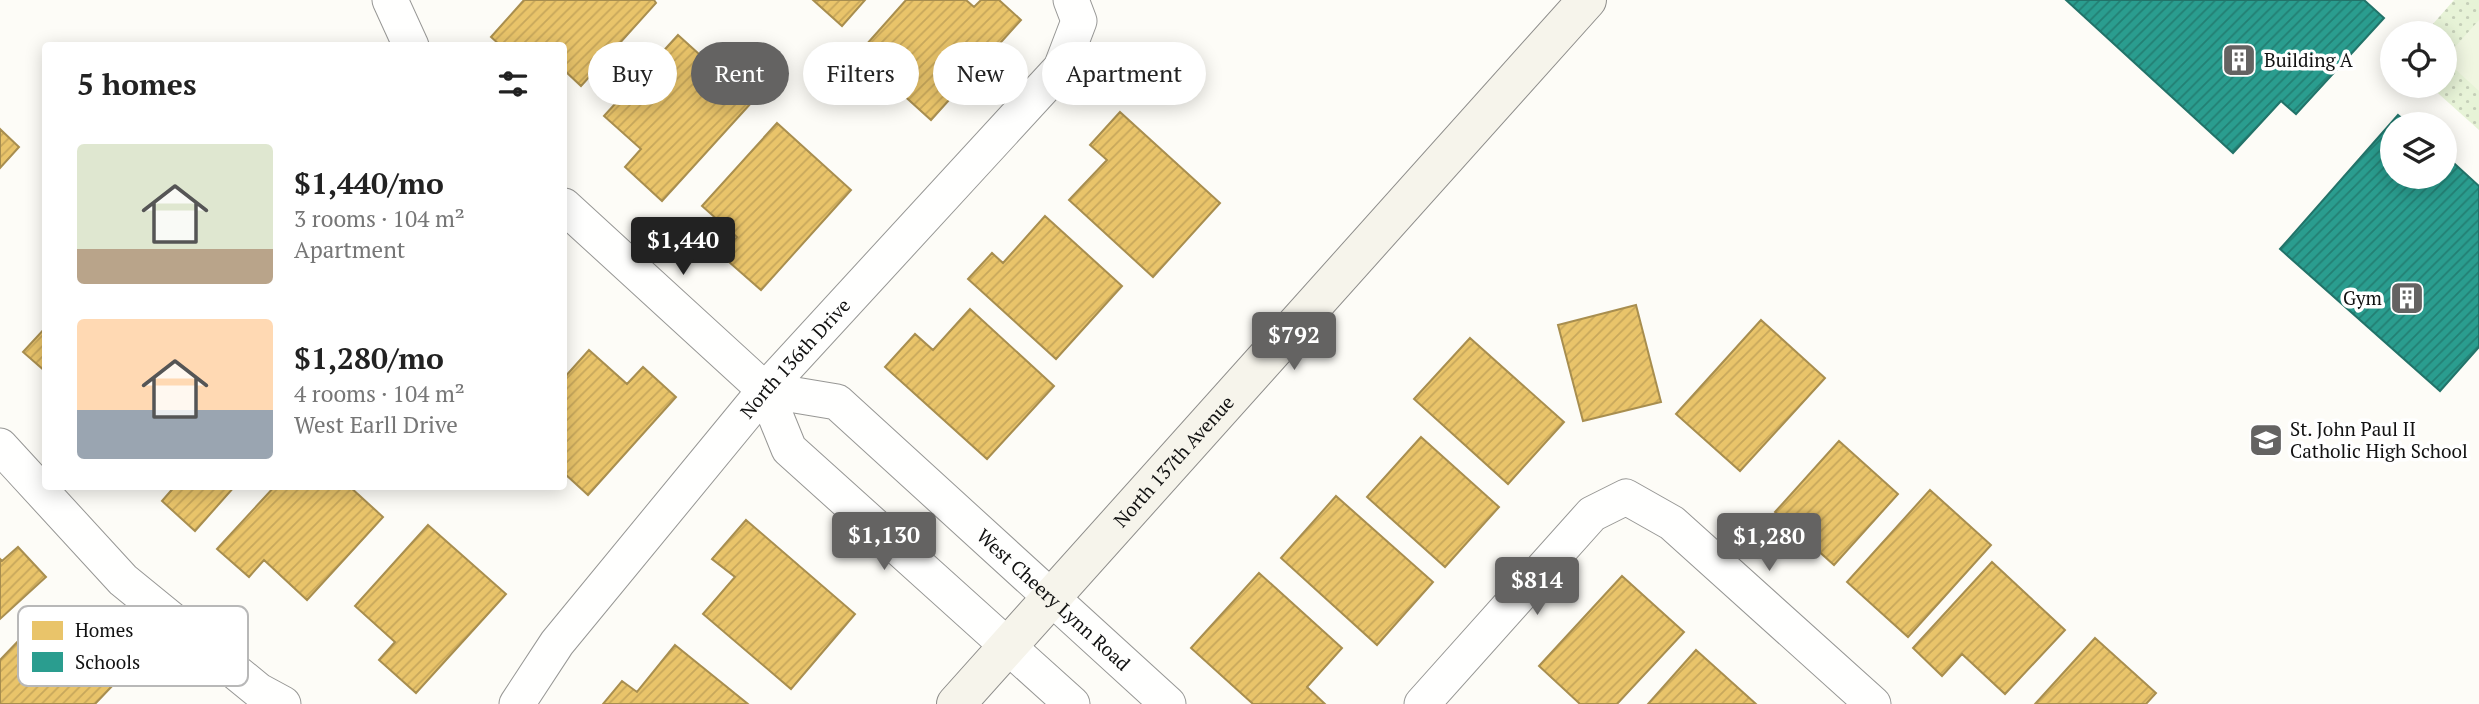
<!DOCTYPE html>
<html lang="en">
<head>
<meta charset="utf-8">
<style>
  :root { --surface:#fff; --page:#f6f6f6; --text:#222; --muted:#767676; --accent:#646362 }
  body { margin:0; font-family:"PT Serif",serif; background:var(--page); color:var(--text); height:100vh; display:flex; flex-direction:column; font-size:26px; white-space:nowrap }
  * { box-sizing:border-box; margin:0 }
  p { font-size:23px; color:var(--muted) }
  .icon { flex:none; width:38px; height:38px; fill:none; stroke:currentColor; stroke-width:2; stroke-linecap:round; stroke-linejoin:round }
  .map { position:relative; flex:1; overflow:hidden }
  .details { position:absolute; left:42px; top:42px; width:525px; height:448px; display:flex; flex-direction:column; background:var(--surface); border-radius:7px; box-shadow:0 4px 18px #0003 }
  .details>* { flex:none }
  .banner { position:absolute; left:588px; top:42px; width:665px; height:63px; display:flex; gap:14px }
  .tools { position:absolute; left:2380px; top:21px; display:grid; gap:14px }
  .tools a { display:grid; place-items:center; width:77px; height:77px; border-radius:50%; background:var(--surface); box-shadow:0 4px 18px #0003; font-size:35px }
  .price { position:absolute; translate:-50% -60px; padding:0 16px; border-radius:7px; background:var(--accent); color:#fff; font-size:23px; line-height:46px; filter:drop-shadow(0 2px 4px #0008) }
  .price::after { content:''; position:absolute; left:50%; top:42px; width:21px; height:16px; margin-left:-10px; background:inherit; clip-path:polygon(0 0,100% 0,50% 100%) }
  .price.selected { background:#222; color:#fff }
  ul { padding:0; list-style:none }
  li { display:flex; align-items:center; gap:21px; height:175px; padding:0 35px }
  li span { display:grid; place-items:center; flex:none; width:196px; height:140px; border-radius:7px; color:#555 }
  li>.icon { margin-inline-start:auto }
  span .icon { width:84px; height:84px; fill:#fffc; stroke-width:1 }
  li b { font-size:30px }
  h2 { display:flex; justify-content:space-between; align-items:center; height:84px; padding:0 35px; font-size:30px }
  .chip { padding:0 24px; border-radius:32px; background:var(--surface); box-shadow:0 4px 18px #0003; font-size:24px; line-height:63px }
  .chip.selected { background:var(--accent); color:#fff }
  .map>svg:first-child { display:block }
</style>
</head>
<body>
<div class="map">
<svg width="2479" height="704" viewBox="0 0 2479 704">
  <defs>
    <pattern id="grass-dots" width="8" height="8" patternUnits="userSpaceOnUse" patternTransform="scale(1.75)"><rect width="8" height="8" fill="#e7f3d7"/><path d="M2 2h.1M6 6h.1" fill="none" stroke="#c5cfb8" stroke-width="1.8" stroke-linecap="round"/></pattern>
    <pattern id="homes-hatch" width="6" height="6" patternUnits="userSpaceOnUse" patternTransform="scale(1.75)"><rect width="6" height="6" fill="#e9c46a"/><path d="M-1 1l2-2M0 6l6-6M5 7l2-2" fill="none" stroke="#c7a75b"/></pattern>
    <pattern id="schools-hatch" width="6" height="6" patternUnits="userSpaceOnUse" patternTransform="scale(1.75)"><rect width="6" height="6" fill="#2a9d8f"/><path d="M-1 1l2-2M0 6l6-6M5 7l2-2" fill="none" stroke="#237f73"/></pattern>
  </defs>
  <rect width="100%" height="100%" fill="#fdfcf7"/>
  <!-- grass -->
  <path fill="url(#grass-dots)" d="M 2454,0 L 2479,0 L 2479,130 L 2430,86 L 2445,86 L 2445,33 L 2425,33 Z"/>
  <!-- pitch -->
  <path fill="#f0f6e1" d="M 2479,20 L 2479,91 L 2445,60 L 2445,58 Z"/>
  <!-- homes -->
  <path fill="url(#homes-hatch)" stroke="#a88e4f" stroke-width="2" d="M 524,0 L 654,0 L 656,3 L 581,86 L 564,70 L 564,46 L 501,46 L 491,37 Z
    M 813,0 L 865,0 L 842,26 Z
    M 906,0 L 966,0 L 974,7 L 981,0 L 999,0 L 1021,20 L 931,120 L 858,54 Z
    M 678,35 L 752,102 L 662,201 L 625,167 L 641,149 L 604,116 Z
    M 1120,112 L 1220,203 L 1153,277 L 1069,200 L 1107,160 L 1090,145 Z
    M 777,123 L 851,190 L 761,290 L 721,255 L 737,237 L 702,206 Z
    M 0,129 L 19,147 L 0,168 Z
    M 1045,216 L 1122,286 L 1056,359 L 968,279 L 992,253 L 1003,263 Z
    M 1636,305 L 1661,402 L 1583,421 L 1558,325 Z
    M 970,309 L 1054,386 L 987,459 L 885,367 L 915,334 L 933,350 Z
    M 1761,320 L 1825,378 L 1740,471 L 1676,414 Z
    M 46,327 L 46,372 L 23,352 Z
    M 1470,338 L 1564,422 L 1508,484 L 1414,399 Z
    M 589,350 L 627,384 L 643,367 L 676,397 L 588,495 L 564,473 L 564,378 Z
    M 1421,437 L 1499,507 L 1445,567 L 1367,497 Z
    M 1839,441 L 1898,494 L 1834,565 L 1775,512 Z
    M 175,486 L 235,486 L 195,531 L 162,501 Z
    M 275,486 L 349,486 L 383,517 L 307,600 L 264,560 L 249,577 L 217,549 Z
    M 1930,490 L 1991,545 L 1908,637 L 1847,582 Z
    M 1336,496 L 1433,582 L 1377,645 L 1281,558 Z
    M 746,520 L 855,614 L 791,689 L 703,614 L 735,577 L 712,559 Z
    M 428,525 L 506,594 L 416,693 L 379,660 L 395,642 L 355,606 Z
    M 18,547 L 46,577 L 0,619 L 0,559 L 2,561 Z
    M 1992,562 L 2065,630 L 2005,694 L 1962,654 L 1942,676 L 1913,648 Z
    M 1259,573 L 1342,648 L 1307,687 L 1325,704 L 1253,704 L 1191,648 Z
    M 1622,576 L 1684,632 L 1617,704 L 1580,704 L 1539,666 Z
    M 46,612 L 82,646 L 100,627 L 136,661 L 95,704 L 0,704 L 0,660 Z
    M 2095,638 L 2156,693 L 2146,704 L 2035,704 Z
    M 675,645 L 748,704 L 603,704 L 622,681 L 637,692 Z
    M 1696,650 L 1756,704 L 1648,704 Z"/>
  <!-- schools -->
  <path fill="url(#schools-hatch)" stroke="#227369" stroke-width="2" d="M 2066,0 L 2364,0 L 2384,18 L 2296,114 L 2281,101 L 2233,153 Z
    M 2398,115 L 2409,124 L 2392,124 L 2392,177 L 2445,177 L 2445,155 L 2479,186 L 2479,347 L 2440,391 L 2280,249 Z"/>
  <g fill="none" stroke-linecap="round" stroke-linejoin="round">
    <!-- street casing -->
    <g stroke="#979795" stroke-width="37">
      <g id="street">
        <path d="M 390,0 L 411,46"/>
        <path d="M 564,206 L 765,390 L 789,449 L 1072,704"/>
        <path id="s1" d="M 765,390 L 837,402 L 1168,704"/>
        <path d="M 0,446 L 123,580 L 259,691 L 283,704"/>
        <path id="s2" d="M 517,704 L 557,643 L 765,390 L 1061,68 L 1079,21 L 1071,0"/>
        <path d="M 1422,704 L 1592,514 L 1626,497 L 1672,523 L 1873,704"/>
      </g>
    </g>
    <!-- secondary casing -->
    <g stroke="#8e8d8b" stroke-width="40">
      <g id="secondary">
        <path id="s3" d="M 956,704 L 1587,0"/>
      </g>
    </g>
    <!-- street -->
    <use href="#street" stroke="#fffffe" stroke-width="35"/>
    <!-- secondary -->
    <use href="#secondary" stroke="#f6f4eb" stroke-width="38"/>
  </g>
  <!-- icons -->
  <defs>
    <g id="building-square" transform="scale(1.75)"><rect x="-9" y="-9" width="18" height="18" rx="4" fill="#646362" stroke="#fff"/><path d="M-4-6H4V6H1V3H-1V6H-4ZM-2.5-4.3h1.7v1.8h-1.7ZM.8-4.3h1.7v1.8H.8ZM-2.5-1h1.7V.8h-1.7ZM.8-1h1.7V.8H.8Z" fill="#fff"/></g>
    <g id="school-square" transform="scale(1.75)"><rect x="-9" y="-9" width="18" height="18" rx="4" fill="#646362" stroke="#fff"/><path d="M0-5L7-2L0 1L-7-2ZM-4 1L0 2.5L4 1V4Q0 6-4 4Z" fill="#fff"/></g>
  </defs>
  <g fill-rule="evenodd">
    <use href="#building-square" x="2239" y="60"/>
    <use href="#building-square" x="2407" y="298"/>
    <use href="#school-square" x="2266" y="440"/>
  </g>
  <g text-anchor="middle" stroke-width="7" stroke-linejoin="round" paint-order="stroke">
    <!-- poi labels -->
    <g font-size="19" fill="#111" stroke="#fff" text-anchor="start">
      <text x="2264" y="67">Building A</text>
      <text x="2382" y="305" text-anchor="end">Gym</text>
      <text x="2290" y="436">St. John Paul II<tspan x="2290" dy="22">Catholic High School</tspan></text>
    </g>
    <!-- street labels -->
    <g font-size="19" fill="#111" stroke="#fff">
      <text dy="7" stroke="none"><textPath href="#s2" startOffset="444">North 136th Drive</textPath></text>
      <text dy="7" stroke="none"><textPath href="#s3" startOffset="326">North 137th Avenue</textPath></text>
      <text dy="7" stroke="none"><textPath href="#s1" startOffset="366">West Cheery Lynn Road</textPath></text>
    </g>
  </g>
  <!-- legend -->
  <rect x="18" y="606" width="230" height="80" rx="10" fill="#fff" stroke="#b8b8b8" stroke-width="2"/>
  <rect x="32" y="621" width="31" height="19" fill="#e9c46a"/>
  <rect x="32" y="652" width="31" height="20" fill="#2a9d8f"/>
  <g font-size="19" fill="#111">
    <text x="75" y="637">Homes</text>
    <text x="75" y="669">Schools</text>
  </g>
</svg>
<div class="tools">
<a><svg class="icon" aria-label="locate" viewBox="0 0 24 24"><circle cx="12" cy="12" r="6"/><path d="M12 2v4M12 18v4M2 12h4M18 12h4"/></svg></a>
<a><svg class="icon" aria-label="layers" viewBox="0 0 24 24"><path d="M12 4l9 5-9 5-9-5zM3 14l9 5 9-5"/></svg></a>
</div>
<b class="price selected" style="left:683px;top:277px">$1,440</b>
<b class="price" style="left:1294px;top:372px">$792</b>
<b class="price" style="left:884px;top:572px">$1,130</b>
<b class="price" style="left:1769px;top:573px">$1,280</b>
<b class="price" style="left:1537px;top:617px">$814</b>
<div class="banner">
<a class="chip">Buy</a>
<a class="chip selected">Rent</a>
<a class="chip">Filters</a>
<a class="chip">New</a>
<a class="chip">Apartment</a>
</div>
<section class="details">
<h2>5 homes<svg class="icon" aria-label="filters" viewBox="0 0 24 24"><path d="M4 7h16M4 17h16"/><circle cx="9" cy="7" r="2"/><circle cx="15" cy="17" r="2"/></svg></h2>
<ul>
<li><span style="background:linear-gradient(#dfe7d0 75%,#b9a48a 0)"><svg class="icon" aria-label="home" viewBox="0 0 24 24"><path d="M3 11l9-7 9 7M6 9v11h12V9"/></svg></span><div><b>$1,440/mo</b><p>3 rooms · 104 m²</p><p>Apartment</p></div></li>
<li><span style="background:linear-gradient(#ffd9b3 65%,#9aa5b1 0)"><svg class="icon" aria-label="home" viewBox="0 0 24 24"><path d="M3 11l9-7 9 7M6 9v11h12V9"/></svg></span><div><b>$1,280/mo</b><p>4 rooms · 104 m²</p><p>West Earll Drive</p></div></li>
</ul>
</section>
</div>
</body>
</html>
